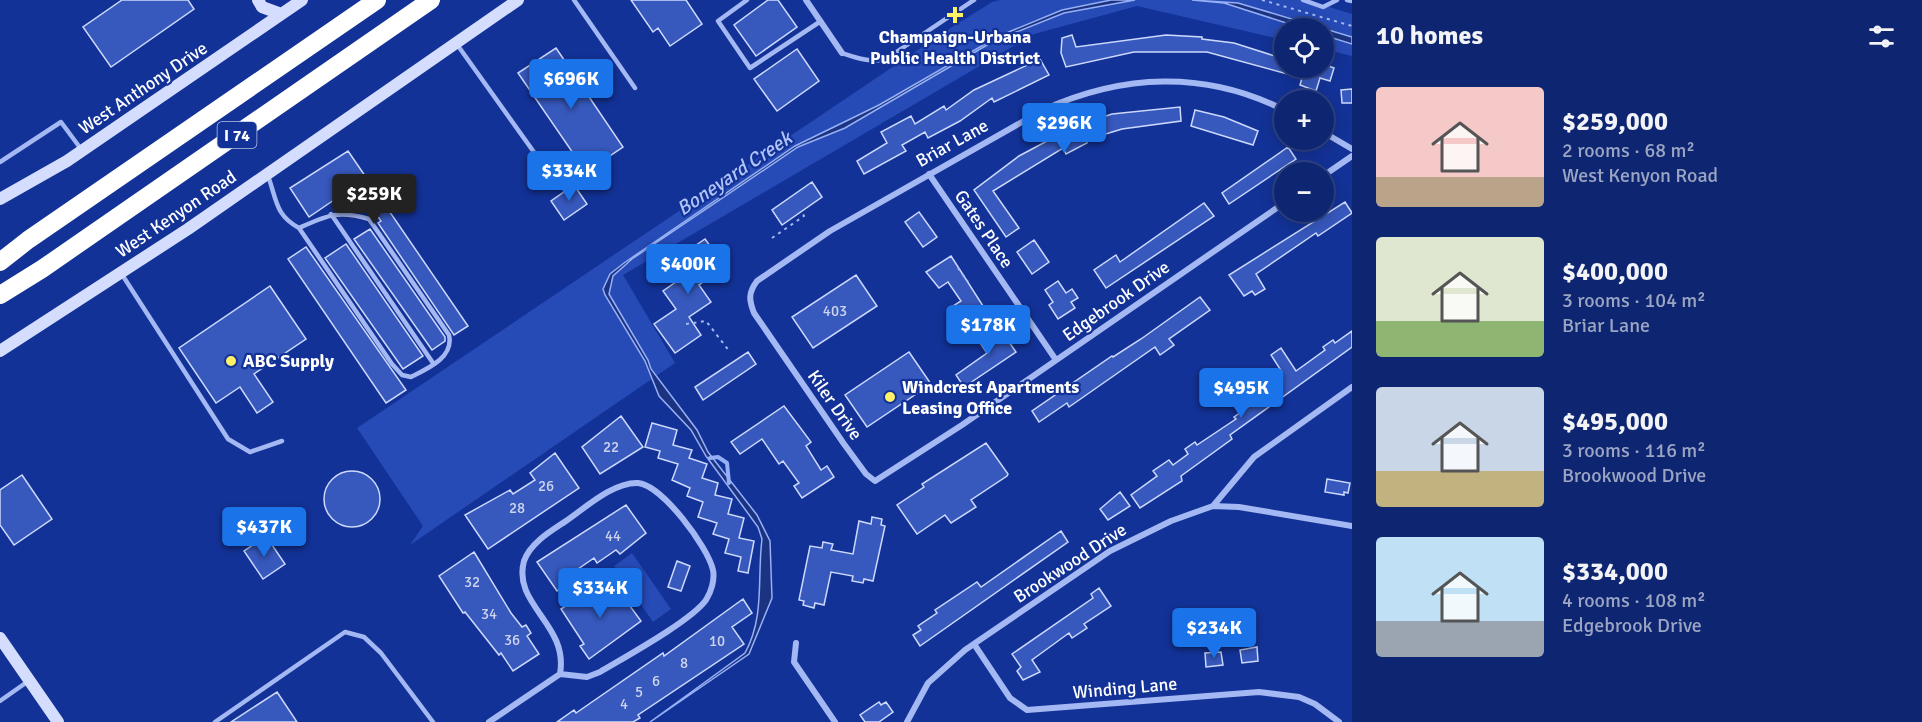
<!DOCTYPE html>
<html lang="en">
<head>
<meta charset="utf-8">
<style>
  :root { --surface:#0e2671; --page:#172e76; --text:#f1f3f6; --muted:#9ba5c3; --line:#2e4384; --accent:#1a73e8 }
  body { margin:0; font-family:Signika,sans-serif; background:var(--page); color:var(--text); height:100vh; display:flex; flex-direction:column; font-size:22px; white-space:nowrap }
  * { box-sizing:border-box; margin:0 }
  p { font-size:20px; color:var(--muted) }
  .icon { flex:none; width:33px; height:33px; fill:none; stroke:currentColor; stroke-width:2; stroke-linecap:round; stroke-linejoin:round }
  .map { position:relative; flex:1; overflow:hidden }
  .panel { display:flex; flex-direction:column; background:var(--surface); width:570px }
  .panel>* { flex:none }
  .buttons { position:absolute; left:1274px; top:18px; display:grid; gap:12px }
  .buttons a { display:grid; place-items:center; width:60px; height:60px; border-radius:50%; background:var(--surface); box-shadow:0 3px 15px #0003,0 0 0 2px var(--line); font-size:30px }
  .price { position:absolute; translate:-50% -51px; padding:0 14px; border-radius:6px; background:var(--accent); color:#fff; font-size:20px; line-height:39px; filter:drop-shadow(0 2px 3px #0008) }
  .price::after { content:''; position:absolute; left:50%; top:36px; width:18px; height:14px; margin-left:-9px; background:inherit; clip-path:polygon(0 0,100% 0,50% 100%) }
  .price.current { background:#222; color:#fff }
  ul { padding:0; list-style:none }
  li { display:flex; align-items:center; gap:18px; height:150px; padding:0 24px }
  li span { display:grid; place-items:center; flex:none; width:168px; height:120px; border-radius:6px; color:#555 }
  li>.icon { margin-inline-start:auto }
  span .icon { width:72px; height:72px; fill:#fffc; stroke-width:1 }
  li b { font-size:26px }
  h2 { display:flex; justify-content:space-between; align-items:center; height:72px; padding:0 24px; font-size:26px }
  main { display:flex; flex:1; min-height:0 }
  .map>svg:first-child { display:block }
</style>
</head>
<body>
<main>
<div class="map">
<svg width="1352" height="722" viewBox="0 0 1352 722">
  <rect width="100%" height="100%" fill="#133297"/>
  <!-- green -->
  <path fill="#264ab6" d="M 1000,0 L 1307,0 L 1352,14 L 1352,56 L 1323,49 L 1323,28 L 1284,28 L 1284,40 L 1137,6 L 1034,34 L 623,275 L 675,363 L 410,545 L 423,526 L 357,428 L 949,29 L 992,2 Z
    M 632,553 L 671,609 L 653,622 L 614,566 Z"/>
  <!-- water -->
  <path fill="#1c3381" stroke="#96b0f6" stroke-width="1.5" d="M 1111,0 L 1135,0 L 1064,13 L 994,41 L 845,128 L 798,147 L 632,259 L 613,276 L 609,294 L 648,360 L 651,369 L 697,430 L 708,452 L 757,515 L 770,541 L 772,598 L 749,654 L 650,722 L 745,653 C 765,617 757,578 762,539 L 758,527 L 706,456 L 691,430 L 659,396 L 645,361 L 605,295 L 603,289 L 610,274 L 624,263 L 795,146 L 879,105 L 999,36 L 1062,10 Z
    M 1192,0 L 1238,3 L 1352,37 L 1352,44 L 1323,35 L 1323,28 L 1302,28 L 1224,3 Z"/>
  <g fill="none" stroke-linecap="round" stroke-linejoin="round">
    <!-- stream -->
    <path stroke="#96b0f6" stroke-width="4" d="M 710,458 L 718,457 L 727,463 L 729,483"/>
  </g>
  <!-- building -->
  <path fill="#3758bd" stroke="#ccd9fd" stroke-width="1.5" d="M 122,0 L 188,0 L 194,9 L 111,67 L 83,27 Z
    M 631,0 L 686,0 L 702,24 L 670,46 L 658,28 L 653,32 Z
    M 768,0 L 778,0 L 797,27 L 756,56 L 734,25 Z
    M 1072,35 L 1076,47 L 1166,35 L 1202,37 L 1202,39 L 1234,43 L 1284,59 L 1284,68 L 1323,68 L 1323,64 L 1334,68 L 1330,81 L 1320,78 L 1316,91 L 1300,85 L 1302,78 L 1207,52 L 1134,52 L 1066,67 L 1061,53 L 1062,38 Z
    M 556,48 L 623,147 L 586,172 L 518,73 Z
    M 797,49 L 819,81 L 777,111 L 754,79 Z
    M 1040,59 L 1049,75 L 994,102 L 992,98 L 960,121 L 928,138 L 925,132 L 902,145 L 906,151 L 864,174 L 857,161 L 887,143 L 881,132 L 911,116 L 915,124 L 944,106 L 946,110 L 974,90 Z
    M 1352,89 L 1352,103 L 1342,103 L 1341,90 Z
    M 1180,107 L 1181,121 L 1122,129 L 1086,140 L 1087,143 L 1066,154 L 1063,148 L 993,191 L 1019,228 L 1006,237 L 974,190 L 1019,156 L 1077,125 L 1081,131 L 1086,129 L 1084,123 L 1112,114 Z
    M 1195,110 L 1224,117 L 1258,131 L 1253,145 L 1191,126 Z
    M 1288,147 L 1296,159 L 1229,204 L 1222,193 Z
    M 348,151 L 468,326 L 454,335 L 378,223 L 381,221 L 356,185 L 309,217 L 290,188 Z
    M 812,182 L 822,197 L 782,225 L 772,210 Z
    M 574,185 L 587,204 L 564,220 L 551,201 Z
    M 1345,202 L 1352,213 L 1318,236 L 1316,233 L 1256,274 L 1265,289 L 1255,295 L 1252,291 L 1244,296 L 1229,275 Z
    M 1204,203 L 1214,216 L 1106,288 L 1094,270 L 1116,255 L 1120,262 Z
    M 919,212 L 937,237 L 923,247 L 905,222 Z
    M 370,229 L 445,337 L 445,341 L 432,350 L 354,239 Z
    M 705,239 L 725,266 L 699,285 L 711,302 L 689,317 L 701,335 L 675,353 L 654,324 L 676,309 L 663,291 L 683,277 L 673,261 Z
    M 1034,240 L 1049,262 L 1032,274 L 1017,252 Z
    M 346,244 L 423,356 L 403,369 L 325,258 Z
    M 306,247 L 406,390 L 386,403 L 288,259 Z
    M 951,256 L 985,309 L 965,323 L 953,306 L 961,301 L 948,282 L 939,288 L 926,272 Z
    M 856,275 L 877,306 L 813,348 L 792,317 Z
    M 1058,281 L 1066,293 L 1072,289 L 1078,298 L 1071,302 L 1075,308 L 1058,319 L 1049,305 L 1053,302 L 1045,290 Z
    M 270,286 L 306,339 L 254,374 L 273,402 L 257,413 L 240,387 L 216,403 L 179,348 Z
    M 1200,297 L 1210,310 L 1169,339 L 1174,345 L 1160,355 L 1155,347 L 1069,407 L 1067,403 L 1039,422 L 1032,411 L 1112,356 L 1113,357 L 1141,339 Z
    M 998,326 L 1016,352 L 964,387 L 956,375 L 987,353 L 978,340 Z
    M 1352,331 L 1352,347 L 1230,435 L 1232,439 L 1181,476 L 1182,481 L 1140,508 L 1131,495 L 1157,476 L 1153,471 L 1169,460 L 1173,465 L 1188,454 L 1185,449 L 1195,442 L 1197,445 L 1236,419 L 1234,417 L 1273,389 L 1268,382 L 1282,372 L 1271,355 L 1281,348 L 1296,371 L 1325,350 L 1323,347 L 1333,340 L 1335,343 Z
    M 748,352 L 756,364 L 703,400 L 695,387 Z
    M 909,352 L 931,384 L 867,427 L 845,395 Z
    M 784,406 L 811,442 L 806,446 L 821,470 L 827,466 L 834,477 L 802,498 L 794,486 L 799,483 L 783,461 L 779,464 L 762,439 L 740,454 L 731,442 Z
    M 621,416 L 643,447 L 600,474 L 582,447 Z
    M 652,423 L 677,430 L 673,445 L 692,450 L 689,458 L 707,464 L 702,478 L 718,483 L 715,495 L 732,499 L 728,514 L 744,518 L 739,538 L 754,541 L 748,573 L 738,571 L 741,557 L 725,553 L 729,539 L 713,534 L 717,523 L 698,517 L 703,502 L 687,496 L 690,488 L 672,480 L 678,464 L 658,458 L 660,451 L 645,447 Z
    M 986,443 L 1008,474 L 1007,476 L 971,500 L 976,507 L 951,523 L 945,515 L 917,534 L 897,505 L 924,487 L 922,484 Z
    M 555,453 L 579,488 L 488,549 L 465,515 L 510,490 L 513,494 L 535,480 L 530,473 Z
    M324 499a28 28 0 1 1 56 0a28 28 0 1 1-56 0Z
    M 22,475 L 52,519 L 14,545 L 0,525 L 0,490 Z
    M 1327,479 L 1350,483 L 1348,493 L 1344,492 L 1344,495 L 1325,492 Z
    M 1120,492 L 1130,506 L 1108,520 L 1100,509 Z
    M 626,505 L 646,533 L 620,554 L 616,550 L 597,563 L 594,558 L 568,576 L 571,581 L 557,591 L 537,562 Z
    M 872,517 L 882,519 L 881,525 L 885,526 L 873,581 L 864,579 L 863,583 L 852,581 L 853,576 L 831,572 L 824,605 L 815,603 L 814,608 L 803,605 L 804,601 L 799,600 L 810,546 L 822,548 L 823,542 L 833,544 L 831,550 L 853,554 L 859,521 L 871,524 Z
    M 1061,531 L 1068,542 L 920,646 L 913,635 L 921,630 L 918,626 L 937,613 L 935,610 L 977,582 L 981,587 Z
    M 266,536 L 285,564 L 263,579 L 244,551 Z
    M 474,552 L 511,613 L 522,627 L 526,625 L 531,633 L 527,636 L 539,654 L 513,671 L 501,653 L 499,655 L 465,612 L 463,613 L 439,576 Z
    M 677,561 L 690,566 L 681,591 L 668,587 Z
    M 616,587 L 641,621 L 589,659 L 580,646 L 584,644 L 561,609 L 593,588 L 600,599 Z
    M 1099,588 L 1111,606 L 1084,624 L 1087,628 L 1072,638 L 1069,633 L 1036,657 L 1032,660 L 1040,672 L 1023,680 L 1017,671 L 1021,667 L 1012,654 L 1093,598 L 1091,594 Z
    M 743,599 L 752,613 L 732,627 L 744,644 L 638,715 L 640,718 L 633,722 L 557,722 L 574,710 L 576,713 L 663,653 L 664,656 Z
    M 1257,647 L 1258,661 L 1242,663 L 1240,650 Z
    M 1221,652 L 1223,665 L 1206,667 L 1205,653 Z
    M 277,692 L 297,722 L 231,722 Z
    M 879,702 L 881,705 L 886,702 L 893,712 L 879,722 L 865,722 L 860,715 Z"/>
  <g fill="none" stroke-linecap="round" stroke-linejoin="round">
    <!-- path -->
    <path stroke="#a4b8f3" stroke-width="2" stroke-dasharray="3 4.5" stroke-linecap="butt" d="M 1262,0 L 1352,26
      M 772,238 L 804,216 L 802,212
      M 958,268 L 968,282
      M 686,324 L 706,321 L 730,352"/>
    <!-- lane -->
    <path stroke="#a4b8f3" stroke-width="4.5" d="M 574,0 L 635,88
      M 747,0 L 718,21 L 750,68 L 821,21
      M 1303,0 L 1323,7 L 1337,0
      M 1347,0 L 1352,1
      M 456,43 L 556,183
      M 842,53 C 857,58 871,63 886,59 L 974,0
      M 0,162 L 61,122 L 81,149
      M 268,176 C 277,200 275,215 299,228 L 392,364 L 402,375 L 411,377 C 429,368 454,357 449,335 L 369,219 C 338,210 328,215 299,228
      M 331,214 L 433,363
      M 121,273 L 228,439 L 250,452 L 282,441
      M 0,701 L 27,682
      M 215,722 L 345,632 L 364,637 L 381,653 L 433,722"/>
    <!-- street -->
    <path stroke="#a4b8f3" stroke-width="6" d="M 806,0 L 842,53
      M 1284,110 C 1205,70 1122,74 1043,110 L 830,231 L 757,281 C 748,293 749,300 754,313 L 844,444 L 866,474 L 875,481 L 962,425 L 1284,203
      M 1323,132 L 1352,149
      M 929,174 L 1056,360
      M 1323,176 L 1352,156
      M 1213,506 L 1239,507 L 1352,526
      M 796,643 L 794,662 L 835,722
      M 974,644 L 1010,698 L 1027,710 L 1259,692 L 1299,697 L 1315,704 L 1339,722
      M 489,722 L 560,674 L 587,677 L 600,672 C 625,657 691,621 706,600 C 711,592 715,580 713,570 C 708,547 662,485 638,483 C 613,482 585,508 566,521 C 551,531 530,543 524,561 C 512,605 569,624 560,674
      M 907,722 L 928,683 L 965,650 L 1110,551 L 1171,521 L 1213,506 L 1254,457 L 1352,387"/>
    <!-- secondary -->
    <path stroke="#d4ddfd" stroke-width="12" d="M 258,0 L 262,7 L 281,14
      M 0,199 L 67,161 L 302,0
      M 0,351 L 188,229 L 518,0
      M 0,638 L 58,722"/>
    <!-- highway -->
    <path stroke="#fff" stroke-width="18" d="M 0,262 L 28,240 L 377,0
      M 0,295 L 42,269 L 431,0"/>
  </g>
  <!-- markers -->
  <g fill="#fff166" stroke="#133297" stroke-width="2">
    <path d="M952 6h6v6h6v6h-6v6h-6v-6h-6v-6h6z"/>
    <circle cx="231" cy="361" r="6"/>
    <circle cx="890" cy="397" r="6"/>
  </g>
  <g text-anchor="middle" stroke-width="4.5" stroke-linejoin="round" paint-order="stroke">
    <!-- number labels -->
    <g font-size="15" fill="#cdd5ee">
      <text x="835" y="316">403</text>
      <text x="611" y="452">22</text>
      <text x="546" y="491">26</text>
      <text x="517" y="513">28</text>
      <text x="613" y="541">44</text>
      <text x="472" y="587">32</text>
      <text x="489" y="619">34</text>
      <text x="512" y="645">36</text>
      <text x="717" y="646">10</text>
      <text x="684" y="668">8</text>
      <text x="656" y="686">6</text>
      <text x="639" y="697">5</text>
      <text x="624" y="709">4</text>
    </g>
    <!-- shield labels -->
    <rect fill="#133297" stroke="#b8c2e0" stroke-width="1.5" x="217.5" y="122" width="39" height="26" rx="4.5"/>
    <g font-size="16" font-weight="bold" fill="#fff">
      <text x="237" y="141">I 74</text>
    </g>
    <!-- poi labels -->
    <g font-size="18" font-weight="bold" fill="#fff" stroke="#133297" text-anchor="start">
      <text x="955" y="43" text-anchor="middle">Champaign-Urbana<tspan x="955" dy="21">Public Health District</tspan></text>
      <text x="243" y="367">ABC Supply</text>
      <text x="902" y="393">Windcrest Apartments<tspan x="902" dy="21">Leasing Office</tspan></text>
    </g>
    <!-- street labels -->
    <g font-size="18" fill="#fff" stroke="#133297">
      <text transform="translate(143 88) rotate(-34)" y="6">West Anthony Drive</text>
      <text transform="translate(952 143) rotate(-29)" y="6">Briar Lane</text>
      <text transform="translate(176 214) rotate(-34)" y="6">West Kenyon Road</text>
      <text transform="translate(984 229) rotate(56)" y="6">Gates Place</text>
      <text transform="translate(1116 301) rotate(-35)" y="6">Edgebrook Drive</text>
      <text transform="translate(835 405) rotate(55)" y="6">Kiler Drive</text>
      <text transform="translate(1070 563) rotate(-33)" y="6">Brookwood Drive</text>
      <text transform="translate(1125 688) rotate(-5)" y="6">Winding Lane</text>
    </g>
    <!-- water labels -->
    <g font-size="20" font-style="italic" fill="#b1c4fa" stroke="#133297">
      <text transform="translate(734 173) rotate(-34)" y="7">Boneyard Creek</text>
    </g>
  </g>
</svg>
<div class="buttons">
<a><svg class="icon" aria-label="locate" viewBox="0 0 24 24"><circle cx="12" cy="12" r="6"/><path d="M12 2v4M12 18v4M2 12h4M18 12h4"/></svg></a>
<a>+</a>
<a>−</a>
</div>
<b class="price" style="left:571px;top:110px">$696K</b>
<b class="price" style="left:1064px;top:154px">$296K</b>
<b class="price" style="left:569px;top:202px">$334K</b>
<b class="price current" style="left:374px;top:225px">$259K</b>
<b class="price" style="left:688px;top:295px">$400K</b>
<b class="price" style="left:988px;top:356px">$178K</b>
<b class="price" style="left:1241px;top:419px">$495K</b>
<b class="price" style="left:264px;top:558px">$437K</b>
<b class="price" style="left:600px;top:619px">$334K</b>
<b class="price" style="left:1214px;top:659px">$234K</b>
</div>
<section class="panel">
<h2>10 homes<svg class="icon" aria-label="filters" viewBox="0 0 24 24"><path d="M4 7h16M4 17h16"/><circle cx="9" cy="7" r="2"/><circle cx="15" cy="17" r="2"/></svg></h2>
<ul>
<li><span style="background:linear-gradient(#f6c9c9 75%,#b9a48a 0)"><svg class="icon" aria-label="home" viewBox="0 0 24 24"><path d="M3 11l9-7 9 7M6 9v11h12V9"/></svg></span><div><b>$259,000</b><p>2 rooms · 68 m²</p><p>West Kenyon Road</p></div></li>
<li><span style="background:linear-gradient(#dfe7d0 70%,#8fb573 0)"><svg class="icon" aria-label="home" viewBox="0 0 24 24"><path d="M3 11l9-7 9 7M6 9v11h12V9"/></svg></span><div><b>$400,000</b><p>3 rooms · 104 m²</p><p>Briar Lane</p></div></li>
<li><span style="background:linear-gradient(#c9d6e8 70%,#c2b280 0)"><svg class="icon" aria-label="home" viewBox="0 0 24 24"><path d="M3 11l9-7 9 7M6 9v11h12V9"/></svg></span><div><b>$495,000</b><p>3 rooms · 116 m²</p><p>Brookwood Drive</p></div></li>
<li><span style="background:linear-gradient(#bfe0f5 70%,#9aa5b1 0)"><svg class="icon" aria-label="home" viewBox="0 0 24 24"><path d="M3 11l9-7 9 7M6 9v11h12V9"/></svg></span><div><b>$334,000</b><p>4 rooms · 108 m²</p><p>Edgebrook Drive</p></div></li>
</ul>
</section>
</main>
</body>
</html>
